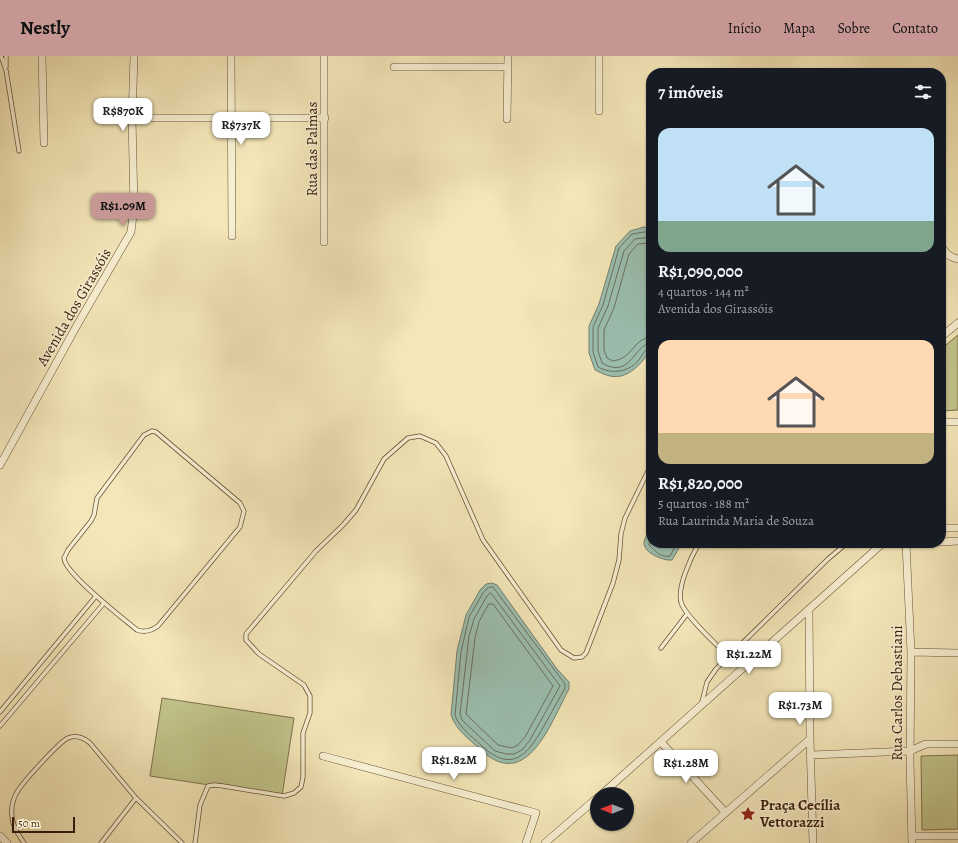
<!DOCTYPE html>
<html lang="pt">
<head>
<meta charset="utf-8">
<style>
  :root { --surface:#171b24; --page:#242831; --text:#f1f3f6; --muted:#9ea1a6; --accent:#c59692 }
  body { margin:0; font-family:Alegreya,serif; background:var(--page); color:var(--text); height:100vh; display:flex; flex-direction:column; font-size:15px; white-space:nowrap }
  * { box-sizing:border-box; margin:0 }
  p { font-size:13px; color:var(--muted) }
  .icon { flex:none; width:22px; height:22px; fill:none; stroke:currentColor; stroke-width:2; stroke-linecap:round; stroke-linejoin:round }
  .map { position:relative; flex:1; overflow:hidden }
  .panel { position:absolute; left:646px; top:12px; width:300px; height:480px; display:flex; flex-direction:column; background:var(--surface); border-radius:16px; box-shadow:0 1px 3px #0004 }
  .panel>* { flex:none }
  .needle { width:26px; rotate:270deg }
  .buttons { position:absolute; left:590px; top:731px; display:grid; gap:8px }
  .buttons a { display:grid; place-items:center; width:44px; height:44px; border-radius:50%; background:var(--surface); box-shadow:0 1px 3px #0004; font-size:20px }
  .scale { position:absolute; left:12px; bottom:10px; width:63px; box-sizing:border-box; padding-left:4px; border:2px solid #3b1f0c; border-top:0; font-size:11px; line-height:14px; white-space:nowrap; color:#3b1f0c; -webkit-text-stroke:3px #f7efd1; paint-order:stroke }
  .price { position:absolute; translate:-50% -34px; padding:0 9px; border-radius:8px; background:#fff; color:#222; font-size:13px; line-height:26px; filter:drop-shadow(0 1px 2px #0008) }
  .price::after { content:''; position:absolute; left:50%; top:24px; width:12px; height:9px; margin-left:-6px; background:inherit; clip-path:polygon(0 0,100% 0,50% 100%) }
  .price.current { background:var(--accent); color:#111 }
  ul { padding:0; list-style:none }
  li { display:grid; align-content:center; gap:8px; height:212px; padding:0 12px }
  li span { display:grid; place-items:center; height:124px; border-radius:12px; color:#555 }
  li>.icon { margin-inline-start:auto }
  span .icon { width:72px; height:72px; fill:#fffc; stroke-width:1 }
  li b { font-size:17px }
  h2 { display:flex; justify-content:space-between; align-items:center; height:48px; padding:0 12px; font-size:17px }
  header { display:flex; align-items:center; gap:24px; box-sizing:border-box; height:56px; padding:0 20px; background:var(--accent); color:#111 }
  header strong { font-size:19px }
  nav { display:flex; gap:22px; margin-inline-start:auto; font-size:14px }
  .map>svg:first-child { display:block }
</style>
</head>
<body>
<header>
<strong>Nestly</strong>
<nav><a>Início</a><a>Mapa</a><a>Sobre</a><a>Contato</a></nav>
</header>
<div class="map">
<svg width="958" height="787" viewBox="0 0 958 787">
  <rect width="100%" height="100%" fill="#f3e6b8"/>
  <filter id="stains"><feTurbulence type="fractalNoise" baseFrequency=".005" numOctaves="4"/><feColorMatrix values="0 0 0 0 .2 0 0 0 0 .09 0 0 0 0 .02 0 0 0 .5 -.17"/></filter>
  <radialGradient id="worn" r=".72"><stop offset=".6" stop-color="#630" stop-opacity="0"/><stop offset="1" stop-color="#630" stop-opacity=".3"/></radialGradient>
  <!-- green -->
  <path fill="#c1c38a" stroke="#7e714b" d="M 958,279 L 958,354 L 941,355 L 941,293 Z
    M 162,642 L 294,662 L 282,740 L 150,720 Z
    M 958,699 L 958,773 L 922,774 L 921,700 Z"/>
  <!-- water -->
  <path fill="#9bbfb0" stroke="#757f6e" d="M 644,171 L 651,173 L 651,294 C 642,307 628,324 610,320 C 605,319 599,316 595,314 L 589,297 L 589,270 L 599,248 L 616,190 L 630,175 Z
    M 651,472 L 651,487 L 682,487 L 672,504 C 663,505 644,497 644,487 C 644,482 649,476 651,472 Z
    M 492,527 L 497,529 L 557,613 L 569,626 L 569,633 C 551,666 527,737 481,694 C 469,683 456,674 451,659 L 457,595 L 466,559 L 480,534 L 486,528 Z"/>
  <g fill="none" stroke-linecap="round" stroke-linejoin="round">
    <!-- shore -->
    <path stroke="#6b6f5e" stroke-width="1" d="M 651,176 L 644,176 L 632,178 L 619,192 L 603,249 L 593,271 L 593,296 L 598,311 C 611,318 627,317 638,305 C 642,300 644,293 651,292
      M 651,181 L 635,183 L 624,195 L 608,250 L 598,272 L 598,295 L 602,307 C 631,324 634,288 651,287
      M 651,187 L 638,188 L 629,198 L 614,252 L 604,274 L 604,294 L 607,302 L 613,305 C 633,303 633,282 651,281
      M 651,481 L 649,489 C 655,495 661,502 670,500 L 677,487
      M 493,531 L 565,628 L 565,632 C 558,644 552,656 545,668 C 530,695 514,719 483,691 C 473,681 459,672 455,659 L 461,596 L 469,561 L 483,537 L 488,532 Z
      M 491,537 L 560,630 L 530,684 L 522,694 L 514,698 L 506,698 L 495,695 L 462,664 L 460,658 L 469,580 L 474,563 L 487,540 Z
      M 489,548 L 493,548 L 553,630 L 525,681 L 518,689 L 512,692 L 498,689 L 466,658 L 475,582 L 479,566 Z"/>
    <!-- lane casing -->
    <g stroke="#695137" stroke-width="5">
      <path id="lane" d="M 1,0 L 6,14 L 19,95
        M 6,11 L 6,0
        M 152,375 L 156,376 L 240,447 L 244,455 L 240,471 L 158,570 C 151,575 145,577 137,574 C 124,563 64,517 64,502 L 68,494 L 91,465 L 94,459 L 97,442 L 144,379 Z
        M 699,487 C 691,501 677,531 681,546 C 684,559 717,589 728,600
        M 661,592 L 687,558
        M 702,646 L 707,626 L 716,613 L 828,503 L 847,487
        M 0,656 L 96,540
        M 0,670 L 104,547
        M 24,787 C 19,779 12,770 12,760 C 11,753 13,744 16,738 C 20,729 59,686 68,682 C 77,678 84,682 90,687 L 136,742 L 182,787
        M 101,787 L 136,742
        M 195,787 L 200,749 L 208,730 L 214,729 L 223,730 L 284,740 L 294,737 L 301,731 L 303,721 L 303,677 L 310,657 L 310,640 L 304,629 L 259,598 L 246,584 L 246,578 L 316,495 L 343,469 L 356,454 L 384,403 L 408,382 L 420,380 L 436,387 L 446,400 L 483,484 L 561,594 L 574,602 L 582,601 L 586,597 L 613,527 L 619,504 L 621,478 L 625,462 L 651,409"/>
    </g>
    <!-- street casing -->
    <g stroke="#695137" stroke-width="8">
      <path id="street" d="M 42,0 L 44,87
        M 231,0 L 232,180
        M 599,0 L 599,55
        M 394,11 L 508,11
        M 132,62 L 325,62
        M 507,63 L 508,0
        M 324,186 L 324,0
        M 941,189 C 945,197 949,201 958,203
        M 941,281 L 958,267
        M 941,366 L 958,366
        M 0,409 L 76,271 L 131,176 L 134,151 L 132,62 L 134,0
        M 941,472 L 958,472
        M 941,486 L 958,485
        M 906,487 L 911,596 L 910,704 L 912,787
        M 809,553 L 810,683 L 813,787
        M 911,596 L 958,597
        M 661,686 L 725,756
        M 811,699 L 910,695 L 926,688 L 958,688
        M 323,700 L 536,757 L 526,787
        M 602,738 L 883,487
        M 0,780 L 7,787
        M 912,780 L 958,780
        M 545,787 L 597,742
        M 691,787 L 810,683"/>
    </g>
    <!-- lane -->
    <use href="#lane" stroke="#f7efd1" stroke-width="3.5"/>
    <!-- street -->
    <use href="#street" stroke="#f7efd1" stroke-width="7"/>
  </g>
  <!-- icons -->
  <defs>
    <g id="sight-bare" transform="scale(1.2)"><path d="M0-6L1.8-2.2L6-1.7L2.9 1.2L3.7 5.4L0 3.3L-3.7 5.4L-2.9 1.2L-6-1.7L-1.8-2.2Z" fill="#8f2418" stroke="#f7efd1" stroke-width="2.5" paint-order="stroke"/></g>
  </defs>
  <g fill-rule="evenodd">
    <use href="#sight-bare" x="748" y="758"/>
  </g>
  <g text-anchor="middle" stroke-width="3" stroke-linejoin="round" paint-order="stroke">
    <!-- street labels -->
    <g font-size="15" fill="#3b1f0c" stroke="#f7efd1">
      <text transform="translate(312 93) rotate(-90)" y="5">Rua das Palmas</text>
      <text transform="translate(74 251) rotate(-60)" y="5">Avenida dos Girassóis</text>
      <text transform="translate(897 637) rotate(-90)" y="5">Rua Carlos Debastiani</text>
    </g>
    <!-- poi labels -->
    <g font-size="15" font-weight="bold" fill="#3b1f0c" stroke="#f7efd1" text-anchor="start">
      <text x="760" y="754">Praça Cecília<tspan x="760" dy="17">Vettorazzi</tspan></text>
    </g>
  </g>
  <rect width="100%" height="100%" filter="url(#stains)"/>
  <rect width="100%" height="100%" fill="url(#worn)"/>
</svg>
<div class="buttons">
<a><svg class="needle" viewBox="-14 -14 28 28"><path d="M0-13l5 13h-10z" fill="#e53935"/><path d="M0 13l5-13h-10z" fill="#9ea1a6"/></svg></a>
</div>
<div class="scale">50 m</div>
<b class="price" style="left:123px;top:76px">R$870K</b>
<b class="price" style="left:241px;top:90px">R$737K</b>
<b class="price current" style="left:123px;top:171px">R$1.09M</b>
<b class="price" style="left:749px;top:619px">R$1.22M</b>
<b class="price" style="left:800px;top:670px">R$1.73M</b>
<b class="price" style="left:454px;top:725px">R$1.82M</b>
<b class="price" style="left:686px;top:728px">R$1.28M</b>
<section class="panel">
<h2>7 imóveis<svg class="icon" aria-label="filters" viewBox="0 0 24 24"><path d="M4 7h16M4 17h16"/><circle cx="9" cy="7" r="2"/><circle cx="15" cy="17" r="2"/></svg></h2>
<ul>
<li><span style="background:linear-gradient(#bfe0f5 75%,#7fa58c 0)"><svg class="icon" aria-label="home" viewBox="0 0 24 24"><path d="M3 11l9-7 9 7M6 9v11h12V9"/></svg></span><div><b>R$1,090,000</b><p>4 quartos · 144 m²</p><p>Avenida dos Girassóis</p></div></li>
<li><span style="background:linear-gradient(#ffd9b3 75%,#c2b280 0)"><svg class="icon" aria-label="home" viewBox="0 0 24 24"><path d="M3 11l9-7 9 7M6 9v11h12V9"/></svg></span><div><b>R$1,820,000</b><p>5 quartos · 188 m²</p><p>Rua Laurinda Maria de Souza</p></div></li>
</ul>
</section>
</div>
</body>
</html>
